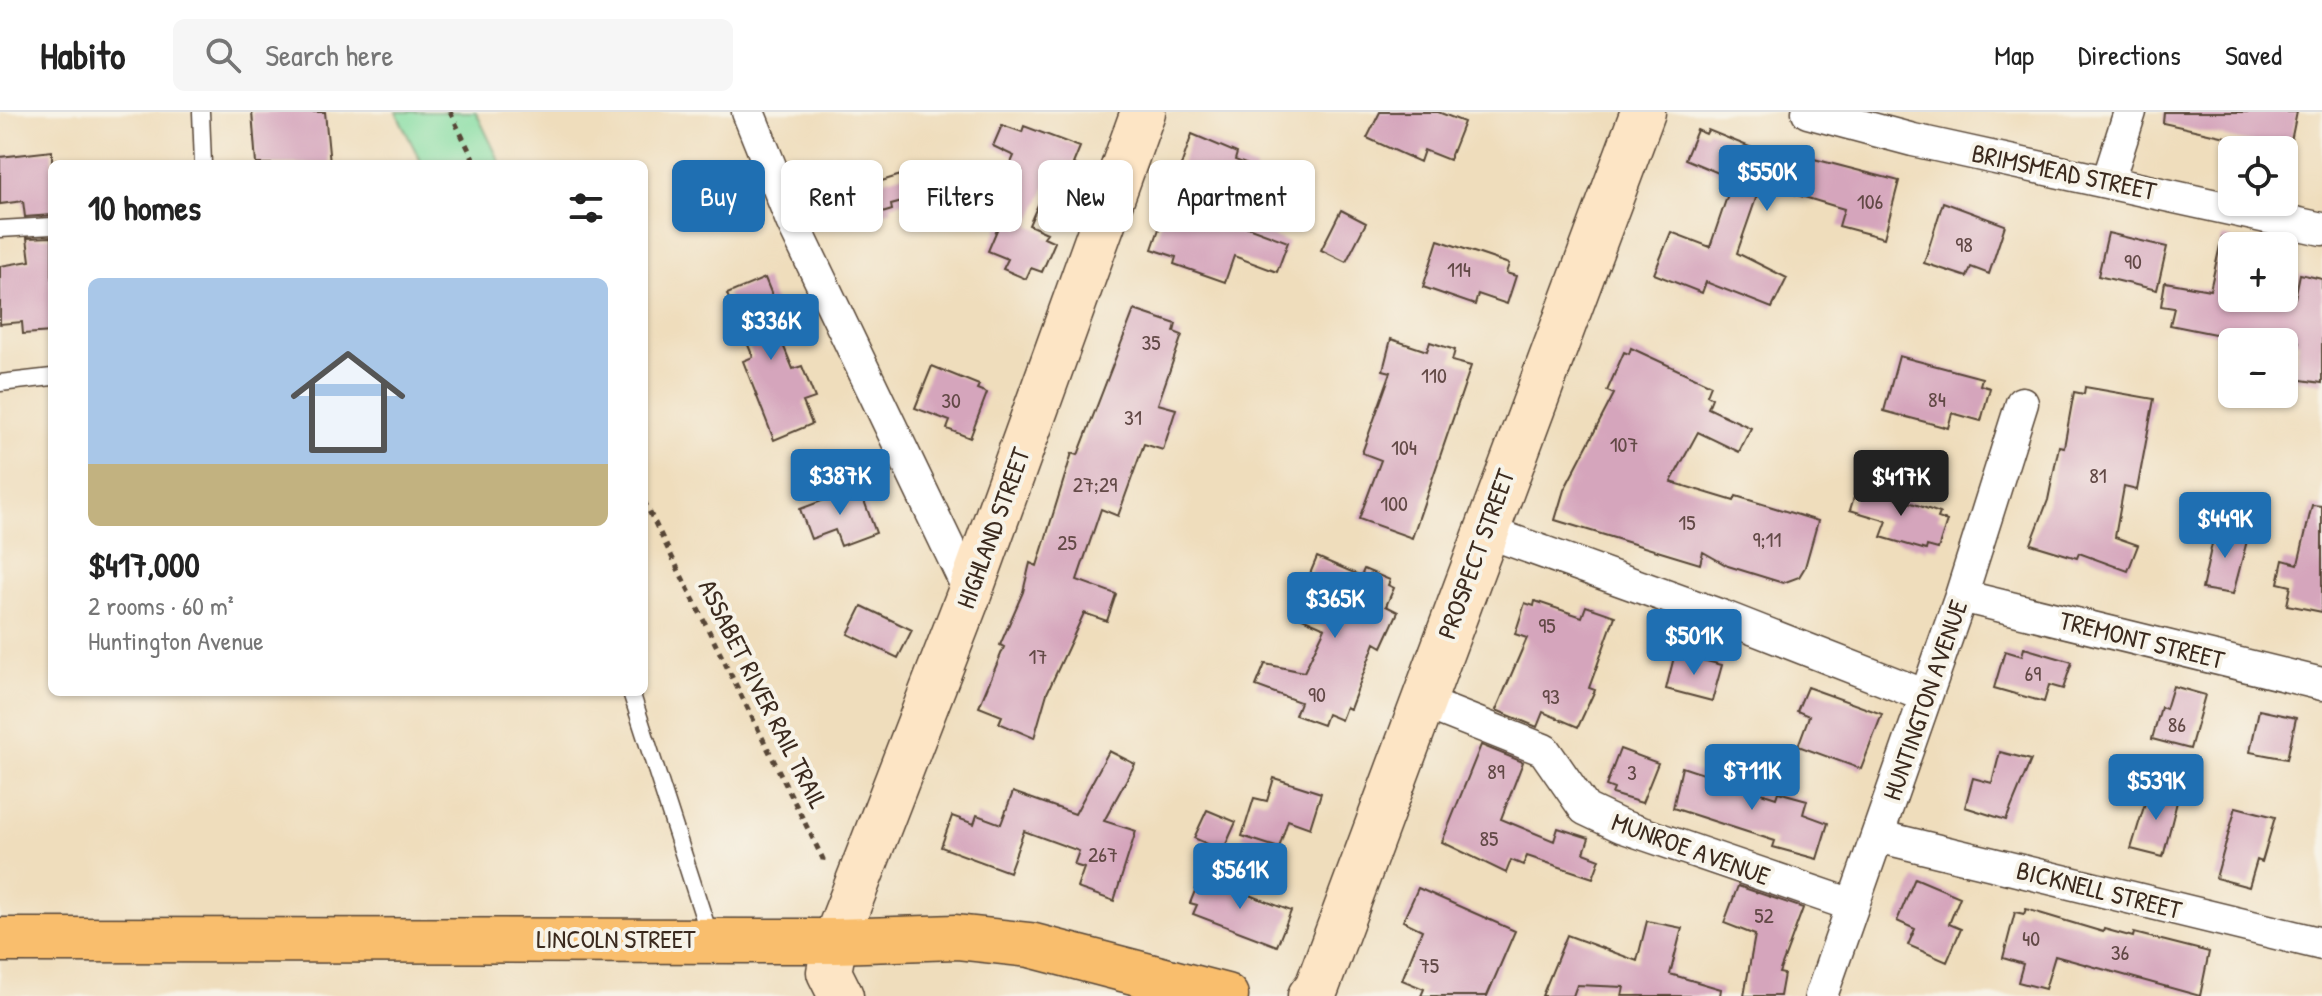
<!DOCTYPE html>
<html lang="en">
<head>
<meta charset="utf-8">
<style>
  :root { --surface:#fff; --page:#f6f6f6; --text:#222; --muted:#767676; --line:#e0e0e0; --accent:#1f6fb2 }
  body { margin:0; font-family:"Patrick Hand",sans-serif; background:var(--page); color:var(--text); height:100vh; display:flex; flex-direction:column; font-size:30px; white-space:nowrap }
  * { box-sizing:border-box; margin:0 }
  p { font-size:26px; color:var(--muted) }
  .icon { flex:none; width:44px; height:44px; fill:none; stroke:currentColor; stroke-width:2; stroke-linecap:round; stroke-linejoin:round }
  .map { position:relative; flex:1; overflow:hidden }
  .side { position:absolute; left:48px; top:48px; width:600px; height:536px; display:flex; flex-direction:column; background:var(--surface); border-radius:12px; box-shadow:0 2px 6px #0004 }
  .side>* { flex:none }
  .banner { position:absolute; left:672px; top:48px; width:760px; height:72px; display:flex; gap:16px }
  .fabs { position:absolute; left:2218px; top:24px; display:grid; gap:16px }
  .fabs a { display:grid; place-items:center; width:80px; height:80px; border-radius:12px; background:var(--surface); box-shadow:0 2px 6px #0004; font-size:40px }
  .price { position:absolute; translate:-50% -68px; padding:0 18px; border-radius:8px; background:var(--accent); color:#fff; font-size:26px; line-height:52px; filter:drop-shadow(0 2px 4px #0008) }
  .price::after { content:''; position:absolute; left:50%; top:48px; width:24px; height:18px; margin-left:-12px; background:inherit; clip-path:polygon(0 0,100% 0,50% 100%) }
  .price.on { background:#222; color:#fff }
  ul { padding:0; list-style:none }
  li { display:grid; align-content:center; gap:16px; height:424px; padding:0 40px }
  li+li { border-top:2px solid var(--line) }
  li span { display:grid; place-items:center; height:248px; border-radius:12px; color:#555 }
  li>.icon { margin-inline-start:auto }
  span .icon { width:144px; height:144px; fill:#fffc; stroke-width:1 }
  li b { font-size:34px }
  h2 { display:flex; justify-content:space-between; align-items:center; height:96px; padding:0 40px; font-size:34px }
  .chip { padding:0 28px; border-radius:12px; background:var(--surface); box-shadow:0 2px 6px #0004; font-size:28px; line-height:72px }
  .chip.on { background:var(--accent); color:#fff }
  header { display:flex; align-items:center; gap:48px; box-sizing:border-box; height:112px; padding:0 40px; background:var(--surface); border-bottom:2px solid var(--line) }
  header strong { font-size:38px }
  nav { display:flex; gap:44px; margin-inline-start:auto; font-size:28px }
  .search { width:560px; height:72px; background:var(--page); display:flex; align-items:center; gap:20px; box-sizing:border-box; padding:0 28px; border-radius:12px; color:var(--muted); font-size:30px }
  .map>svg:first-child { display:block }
</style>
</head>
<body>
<header>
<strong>Habito</strong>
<div class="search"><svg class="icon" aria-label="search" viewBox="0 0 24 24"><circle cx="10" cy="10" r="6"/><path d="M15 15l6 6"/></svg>Search here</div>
<nav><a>Map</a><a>Directions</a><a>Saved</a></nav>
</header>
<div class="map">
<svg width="2322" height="884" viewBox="0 0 2322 884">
  <rect width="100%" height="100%" fill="#f7f3e8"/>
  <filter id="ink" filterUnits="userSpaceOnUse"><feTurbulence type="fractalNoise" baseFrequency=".0125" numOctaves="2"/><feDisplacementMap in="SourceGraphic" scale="16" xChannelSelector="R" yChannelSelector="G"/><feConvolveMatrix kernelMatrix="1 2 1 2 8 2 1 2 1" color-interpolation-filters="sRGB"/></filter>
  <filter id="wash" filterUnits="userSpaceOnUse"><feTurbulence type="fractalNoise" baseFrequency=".006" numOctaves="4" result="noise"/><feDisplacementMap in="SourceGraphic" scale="32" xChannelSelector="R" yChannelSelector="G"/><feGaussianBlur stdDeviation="1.8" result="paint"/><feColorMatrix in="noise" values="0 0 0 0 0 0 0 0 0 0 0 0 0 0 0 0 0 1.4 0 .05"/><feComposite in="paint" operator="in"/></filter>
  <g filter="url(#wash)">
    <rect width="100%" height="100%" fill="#efddbc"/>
    <!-- green -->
    <path fill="#84dda2" stroke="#608460" stroke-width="2" d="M 396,0 L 476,0 L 501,52 L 422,52 Z"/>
    <g id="blocks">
      <!-- building -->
      <path fill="#d5a5bc" d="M 252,0 L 325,0 L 330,52 L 256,52 Z
        M 1380,0 L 1438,0 L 1464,10 L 1449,48 L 1424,38 L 1420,50 L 1367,26 Z
        M 2164,0 L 2297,0 L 2289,39 L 2163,11 Z
        M 1002,13 L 1022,20 L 1024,14 L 1080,35 L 1073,52 L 1078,54 L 1067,75 L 1049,68 L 1029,113 L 1047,121 L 1044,125 L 1055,130 L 1042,160 L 1031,156 L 1026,167 L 1003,157 L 1008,147 L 988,139 L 1022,59 L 1010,53 L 1014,44 L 993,34 Z
        M 1697,18 L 1706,22 L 1708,18 L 1784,49 L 1787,40 L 1899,69 L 1884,126 L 1839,114 L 1844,97 L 1761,72 L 1737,141 L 1787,166 L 1772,196 L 1706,170 L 1702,181 L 1654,162 L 1671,120 L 1710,135 L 1733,67 L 1685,47 Z
        M 1192,22 L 1237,41 L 1235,48 L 1256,56 L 1234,110 L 1288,130 L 1277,160 L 1234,144 L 1225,170 L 1174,152 L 1176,145 L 1152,137 Z
        M 52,39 L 52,103 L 25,105 L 23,89 L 0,92 L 0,45 Z
        M 904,62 L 913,87 L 891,93 L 892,98 L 846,112 L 837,83 Z
        M 1943,90 L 2005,113 L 1989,162 L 1971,155 L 1967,165 L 1924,151 Z
        M 1341,98 L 1366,111 L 1346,150 L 1321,138 Z
        M 2108,121 L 2167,135 L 2157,178 L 2098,164 Z
        M 52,125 L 52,220 L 23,222 L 22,210 L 0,212 L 0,154 L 30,149 L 27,126 Z
        M 2222,125 L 2232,127 L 2232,186 L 2295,186 L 2300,162 L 2322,167 L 2322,271 L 2294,267 L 2299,230 L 2242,218 L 2240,227 L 2170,213 L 2174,196 L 2161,194 L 2165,170 L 2210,178 Z
        M 1438,128 L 1509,152 L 1506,161 L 1516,164 L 1507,192 L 1478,182 L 1475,193 L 1423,175 Z
        M 765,166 L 777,195 L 769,199 L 793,257 L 802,254 L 815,286 L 803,290 L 812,312 L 774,328 L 743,249 L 753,245 L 727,182 Z
        M 1134,198 L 1176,212 L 1174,220 L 1182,223 L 1158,292 L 1176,297 L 1163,338 L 1144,332 L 1118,404 L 1101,397 L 1077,468 L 1116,482 L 1107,509 L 1084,501 L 1047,581 L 1034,626 L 999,611 L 1002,604 L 979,595 L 1004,535 L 1000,533 L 1023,480 L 1030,451 L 1037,454 L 1072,341 L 1078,343 Z
        M 1391,227 L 1427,239 L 1430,230 L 1455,238 L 1452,249 L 1471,254 L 1412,426 L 1359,407 L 1381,348 L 1362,341 L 1391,260 L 1383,258 Z
        M 1631,236 L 1711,273 L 1707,283 L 1712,286 L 1708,296 L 1751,316 L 1739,340 L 1698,320 L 1671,370 L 1734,389 L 1736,384 L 1818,409 L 1805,455 L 1799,465 L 1783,471 L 1728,454 L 1703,440 L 1700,452 L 1555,408 L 1564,378 L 1614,282 L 1607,279 L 1624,240 L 1629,242 Z
        M 1899,244 L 1982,266 L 1980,273 L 1990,276 L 1981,309 L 1952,301 L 1948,316 L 1884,299 Z
        M 932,254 L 979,273 L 977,277 L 987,281 L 970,326 L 947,317 L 950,309 L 915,296 Z
        M 2085,275 L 2154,287 L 2137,378 L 2124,375 L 2115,425 L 2138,433 L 2128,459 L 2079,441 L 2077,446 L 2031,432 L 2048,388 L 2059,334 L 2064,335 L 2074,280 L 2084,282 Z
        M 1858,372 L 1940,401 L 1938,406 L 1947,409 L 1938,437 L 1927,434 L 1926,438 L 1881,425 L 1887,409 L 1850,398 Z
        M 859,375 L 876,421 L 841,434 L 835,418 L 811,427 L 800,397 Z
        M 2312,393 L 2322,394 L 2322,500 L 2287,493 L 2291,474 L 2278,471 L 2283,448 L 2298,452 Z
        M 2216,414 L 2249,421 L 2233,482 L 2202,477 Z
        M 1317,445 L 1361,464 L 1364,457 L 1390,468 L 1388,473 L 1394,476 L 1386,494 L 1398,500 L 1382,535 L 1375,531 L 1350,597 L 1346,595 L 1341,608 L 1327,602 L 1323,613 L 1295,603 L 1300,590 L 1256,574 L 1265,552 L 1304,560 L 1325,516 L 1293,502 Z
        M 1535,489 L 1582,505 L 1586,494 L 1615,504 L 1589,576 L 1595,578 L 1578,615 L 1543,600 L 1537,615 L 1496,598 L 1527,526 L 1515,522 L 1525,491 L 1534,494 Z
        M 862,494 L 912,518 L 898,546 L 848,522 Z
        M 2024,536 L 2072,550 L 2063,577 L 2049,573 L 2044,590 L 1994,576 L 2005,539 L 2022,544 Z
        M 1675,541 L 1722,553 L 1712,589 L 1666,577 Z
        M 2173,574 L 2205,583 L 2190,637 L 2152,627 L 2161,595 L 2166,597 Z
        M 1807,575 L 1882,602 L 1861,657 L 1798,634 L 1809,604 L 1797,599 Z
        M 2259,598 L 2296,606 L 2287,647 L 2250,640 Z
        M 1481,633 L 1523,650 L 1501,707 L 1554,729 L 1558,716 L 1589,726 L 1584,741 L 1600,747 L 1593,766 L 1527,744 L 1523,753 L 1511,748 L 1506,761 L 1442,730 Z
        M 1620,637 L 1658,651 L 1642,691 L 1612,682 L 1614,677 L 1606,674 Z
        M 1109,639 L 1135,652 L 1104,709 L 1136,719 L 1114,789 L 1077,776 L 1084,756 L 1074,753 L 1079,739 L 1024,719 L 1009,760 L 941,735 L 952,704 L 974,712 L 977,703 L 1001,712 L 1013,680 L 1075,702 Z
        M 2000,640 L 2031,648 L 2006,708 L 1965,695 L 1973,666 L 1992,671 Z
        M 1682,655 L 1776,686 L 1778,680 L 1807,688 L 1803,702 L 1828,711 L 1817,747 L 1773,735 L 1775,729 L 1673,696 Z
        M 1274,666 L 1321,681 L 1310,716 L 1288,708 L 1279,736 L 1242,724 L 1254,686 L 1267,689 Z
        M 2150,675 L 2179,682 L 2163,745 L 2131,737 Z
        M 2236,695 L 2275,705 L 2262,750 L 2257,748 L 2249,775 L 2216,766 Z
        M 1207,698 L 1236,710 L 1223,739 L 1194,726 Z
        M 1201,764 L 1291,799 L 1277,834 L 1193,802 L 1197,793 L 1190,791 Z
        M 1915,766 L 1960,785 L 1949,812 L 1961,817 L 1947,850 L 1908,833 L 1915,817 L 1897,809 Z
        M 1738,774 L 1803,796 L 1779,861 L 1784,862 L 1780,884 L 1744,884 L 1755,823 L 1724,811 Z
        M 1418,776 L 1515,819 L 1487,884 L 1421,884 L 1424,877 L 1402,868 L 1422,818 L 1403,809 Z
        M 2026,797 L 2103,820 L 2104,817 L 2133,825 L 2134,821 L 2209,840 L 2200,884 L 2055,844 L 2045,877 L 2018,870 L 2023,852 L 2003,846 L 2015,800 L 2024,802 Z
        M 1647,809 L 1682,816 L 1670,862 L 1721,877 L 1720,884 L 1622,884 L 1624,875 L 1577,873 L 1573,884 L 1542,884 L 1567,823 L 1637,849 Z"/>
    </g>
  </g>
  <g filter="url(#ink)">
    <use href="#blocks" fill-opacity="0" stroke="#564536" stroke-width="2"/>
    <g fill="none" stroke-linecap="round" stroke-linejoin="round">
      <!-- lane casing -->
      <g stroke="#564536" stroke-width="19">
        <path id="lane" d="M 201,0 L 203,52
          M 0,117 L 52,114
          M 0,271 L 52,265
          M 631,580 L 710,825"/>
      </g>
      <!-- street casing -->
      <g stroke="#564536" stroke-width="35">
        <path id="street" d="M 748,0 L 792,109 L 970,480
          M 1808,0 L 1913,28 L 2322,117
          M 2108,69 L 2130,0
          M 1485,419 L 1724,505 L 1926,584
          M 1961,484 L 2322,572
          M 1423,590 L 1544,638 L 1585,697 L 1621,714 L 1852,793
          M 1877,724 L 2322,832
          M 1821,884 L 1961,484 L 2022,291"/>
      </g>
      <!-- secondary casing -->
      <g stroke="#564536" stroke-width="47">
        <path id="secondary" d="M 841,884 L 829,860 L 835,829 L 970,480 L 1143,0
          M 1310,884 L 1317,875 L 1643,0"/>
      </g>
      <!-- primary casing -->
      <g stroke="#564536" stroke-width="47">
        <path id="primary" d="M 0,828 L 835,829 L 956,825 L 1030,833 L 1226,884"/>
      </g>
      <!-- path -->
      <path stroke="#564536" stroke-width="5" stroke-dasharray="6 6" stroke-linecap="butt" d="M 450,0 L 476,52
        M 644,389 L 823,747 L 822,754"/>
      <!-- lane -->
      <use href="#lane" stroke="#fff" stroke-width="16"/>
      <!-- street -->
      <use href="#street" stroke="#fff" stroke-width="32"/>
      <!-- secondary -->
      <use href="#secondary" stroke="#fde5c5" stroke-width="44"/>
      <!-- primary -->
      <use href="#primary" stroke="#f9be6d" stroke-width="44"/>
    </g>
  </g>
  <g text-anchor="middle" stroke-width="8" stroke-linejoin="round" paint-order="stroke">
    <!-- number labels -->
    <g font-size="22" fill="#624946">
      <text x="1870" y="97">106</text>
      <text x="1964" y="140">98</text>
      <text x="2133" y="157">90</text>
      <text x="1459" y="165">114</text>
      <text x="1151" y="238">35</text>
      <text x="1434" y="271">110</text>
      <text x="1937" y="295">84</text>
      <text x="951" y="296">30</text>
      <text x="1133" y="313">31</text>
      <text x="1624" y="340">107</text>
      <text x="1404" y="343">104</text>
      <text x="2098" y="371">81</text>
      <text x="1095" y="380">27;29</text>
      <text x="1394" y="399">100</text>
      <text x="1687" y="418">15</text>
      <text x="1767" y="435">9;11</text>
      <text x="1067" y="438">25</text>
      <text x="1547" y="521">95</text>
      <text x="1038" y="552">17</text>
      <text x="2033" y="569">69</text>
      <text x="1317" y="590">90</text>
      <text x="1551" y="592">93</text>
      <text x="2177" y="620">86</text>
      <text x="1496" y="667">89</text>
      <text x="1632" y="668">3</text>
      <text x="1489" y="734">85</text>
      <text x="1103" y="750">267</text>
      <text x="1764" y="811">52</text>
      <text x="2031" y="834">40</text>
      <text x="2120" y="848">36</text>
      <text x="1429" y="861">75</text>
    </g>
    <!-- street labels -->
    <g font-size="26" fill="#3b2a1e" stroke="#f7f3e8">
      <text transform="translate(2064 60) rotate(12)" y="9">BRIMSMEAD STREET</text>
      <text transform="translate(993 416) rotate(-70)" y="9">HIGHLAND STREET</text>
      <text transform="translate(1476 442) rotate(-70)" y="9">PROSPECT STREET</text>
      <text transform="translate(2142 528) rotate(14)" y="9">TREMONT STREET</text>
      <text transform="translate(763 582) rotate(63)" y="9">ASSABET RIVER RAIL TRAIL</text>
      <text transform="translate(1925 588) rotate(-71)" y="9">HUNTINGTON AVENUE</text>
      <text transform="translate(1691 737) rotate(20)" y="9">MUNROE AVENUE</text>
      <text transform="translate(2099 778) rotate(14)" y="9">BICKNELL STREET</text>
      <text x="616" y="836">LINCOLN STREET</text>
    </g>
  </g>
</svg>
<div class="fabs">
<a><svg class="icon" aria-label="locate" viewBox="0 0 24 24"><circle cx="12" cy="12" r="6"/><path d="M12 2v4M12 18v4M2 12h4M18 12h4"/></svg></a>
<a>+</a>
<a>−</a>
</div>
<b class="price" style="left:1767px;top:101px">$550K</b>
<b class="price" style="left:771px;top:250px">$336K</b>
<b class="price" style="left:840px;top:405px">$387K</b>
<b class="price on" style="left:1901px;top:406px">$417K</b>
<b class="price" style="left:2225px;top:448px">$449K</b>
<b class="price" style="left:1335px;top:528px">$365K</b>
<b class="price" style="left:1694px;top:565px">$501K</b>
<b class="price" style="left:1752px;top:700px">$711K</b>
<b class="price" style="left:2156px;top:710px">$539K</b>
<b class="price" style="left:1240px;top:799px">$561K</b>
<div class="banner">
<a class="chip on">Buy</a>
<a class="chip">Rent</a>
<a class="chip">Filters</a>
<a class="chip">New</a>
<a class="chip">Apartment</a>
</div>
<section class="side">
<h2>10 homes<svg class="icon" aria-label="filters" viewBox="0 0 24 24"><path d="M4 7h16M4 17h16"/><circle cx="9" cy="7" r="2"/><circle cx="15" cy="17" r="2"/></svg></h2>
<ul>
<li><span style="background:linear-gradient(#a9c7e8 75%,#c2b280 0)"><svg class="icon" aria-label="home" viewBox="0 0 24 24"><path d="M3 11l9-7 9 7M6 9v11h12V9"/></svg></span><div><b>$417,000</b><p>2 rooms · 60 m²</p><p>Huntington Avenue</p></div></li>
</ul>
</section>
</div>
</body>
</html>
